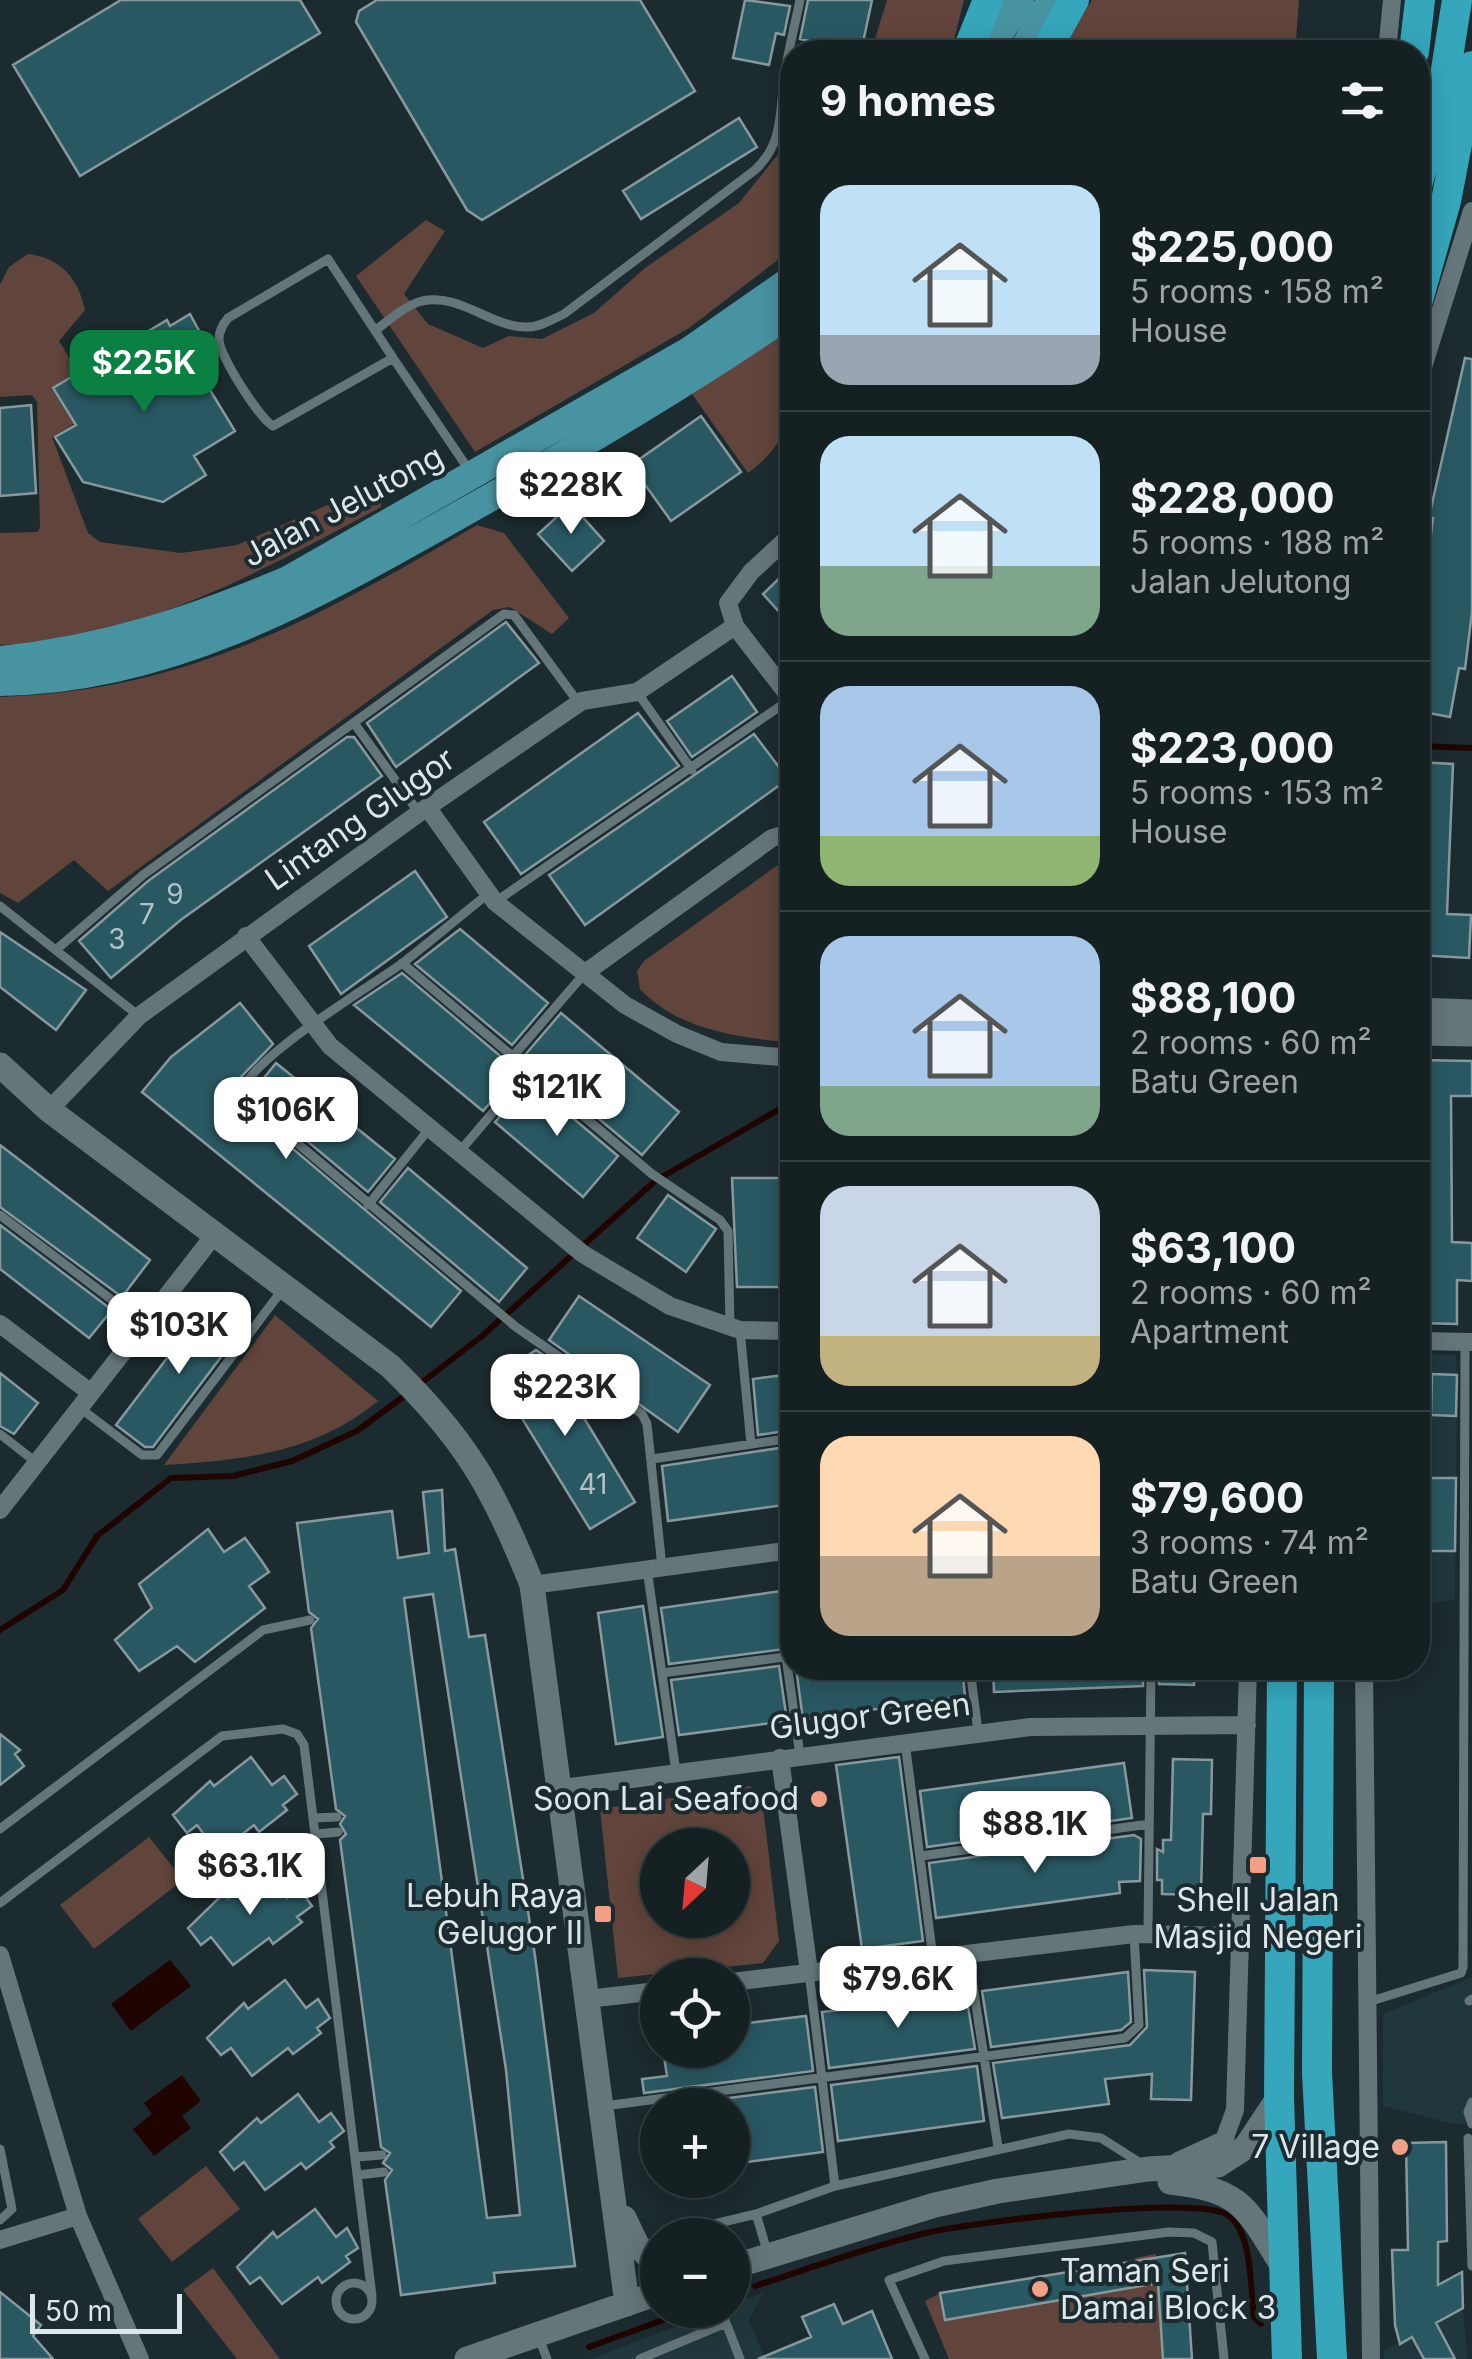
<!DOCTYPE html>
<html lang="en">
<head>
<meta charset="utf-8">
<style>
  :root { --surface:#152023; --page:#222d30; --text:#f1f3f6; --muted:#9da3a6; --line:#343e41; --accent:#0b8043 }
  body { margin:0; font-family:Inter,sans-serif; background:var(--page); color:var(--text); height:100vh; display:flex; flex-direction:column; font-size:38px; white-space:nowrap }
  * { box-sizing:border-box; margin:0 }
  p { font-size:32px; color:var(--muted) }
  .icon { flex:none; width:55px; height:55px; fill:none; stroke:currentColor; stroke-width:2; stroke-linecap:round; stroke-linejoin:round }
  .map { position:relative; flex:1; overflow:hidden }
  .sheet { position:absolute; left:780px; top:40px; width:650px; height:1640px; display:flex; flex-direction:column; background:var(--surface); border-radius:40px; box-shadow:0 5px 25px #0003,0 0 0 2px var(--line) }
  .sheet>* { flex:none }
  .needle { width:65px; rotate:206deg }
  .controls { position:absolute; left:640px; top:1828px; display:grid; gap:20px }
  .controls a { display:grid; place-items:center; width:110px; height:110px; border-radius:50%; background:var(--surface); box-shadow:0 5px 25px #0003,0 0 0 2px var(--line); font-size:50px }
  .scale { position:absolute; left:30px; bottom:25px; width:152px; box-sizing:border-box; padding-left:10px; border:5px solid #dde6e9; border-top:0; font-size:28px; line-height:35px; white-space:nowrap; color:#dde6e9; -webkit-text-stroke:8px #1c2b2f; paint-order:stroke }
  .price { position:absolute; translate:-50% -85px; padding:0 22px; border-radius:20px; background:#fff; color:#222; font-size:32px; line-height:65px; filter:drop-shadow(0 2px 5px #0008) }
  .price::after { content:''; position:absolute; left:50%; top:60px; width:30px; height:22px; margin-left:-15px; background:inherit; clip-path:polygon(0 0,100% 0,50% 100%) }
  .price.selected { background:var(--accent); color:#fff }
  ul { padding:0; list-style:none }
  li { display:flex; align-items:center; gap:30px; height:250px; padding:0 40px }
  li+li { border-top:2px solid var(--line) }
  li span { display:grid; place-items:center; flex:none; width:280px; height:200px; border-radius:30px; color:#555 }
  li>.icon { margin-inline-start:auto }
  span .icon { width:120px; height:120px; fill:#fffc; stroke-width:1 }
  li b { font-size:42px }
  h2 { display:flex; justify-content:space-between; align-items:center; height:120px; padding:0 40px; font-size:42px }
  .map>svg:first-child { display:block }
</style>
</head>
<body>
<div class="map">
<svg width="1472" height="2359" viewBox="0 0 1472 2359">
  <rect width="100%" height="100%" fill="#1c2b2f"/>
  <!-- built -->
  <path fill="#20383d" d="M 1418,1354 L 1456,1355 L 1457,1375 L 1455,1599 L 1418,1605 Z
    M 1472,1977 L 1472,2123 L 1454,2124 L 1383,2106 L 1383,2014 Z
    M 764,2292 L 749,2320 L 765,2359 L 590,2359 L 719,2310 L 732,2310 L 733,2305 Z
    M 1463,2308 L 1467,2359 L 1384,2359 L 1385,2350 Z"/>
  <!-- green -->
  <path fill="#61443b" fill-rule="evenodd" d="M 887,0 L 964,0 L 951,52 L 871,52 Z
    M 1092,0 L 1299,0 L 1295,52 L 1060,52 Z
    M 792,137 L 792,249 L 689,328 L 475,452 L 356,276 L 426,220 L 445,231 L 404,294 L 428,324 L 483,348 L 509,336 L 542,339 L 594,313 L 645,268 L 739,203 Z
    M 28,254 C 60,258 78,277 85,310 L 59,341 L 78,371 L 51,388 L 74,424 L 52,437 L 88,533 L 100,542 L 181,553 L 237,545 L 366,488 L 382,496 L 381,507 C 262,571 139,640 0,645 L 0,533 L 37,532 L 40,528 L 37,402 L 32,395 L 0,397 L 0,285 L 9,267 Z
    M 792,325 C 792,390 806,430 748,473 L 692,394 Z
    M 477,525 L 504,533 L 569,618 L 552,634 L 510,607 L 493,610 L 108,891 L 74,860 L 18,903 L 0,893 L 0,697 C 189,691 319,617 477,525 Z
    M 792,860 L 792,1043 C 739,1037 679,1031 640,989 L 637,971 L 644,961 L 782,862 Z
    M 275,1315 L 378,1401 C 315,1453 243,1460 164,1465 Z
    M 750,1786 L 762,1798 L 779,1941 L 763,1963 L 618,1978 L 600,1809 ZM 658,1845 L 732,1845 L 732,1920 L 658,1920 Z
    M 149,1837 L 183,1880 L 94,1949 L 60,1905 Z
    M 206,2166 L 240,2209 L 172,2262 L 138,2219 Z
    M 1156,2254 L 1163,2359 L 949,2359 L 925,2301 L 940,2293 L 946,2320 L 1139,2286 L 1135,2258 Z
    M 213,2268 L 280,2359 L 237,2359 L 183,2290 Z"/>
  <!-- water -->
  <path fill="#1f0400" d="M 170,1960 L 191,1986 L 131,2031 L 111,2004 Z
    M 182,2075 L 201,2101 L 182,2116 L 191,2128 L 154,2156 L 133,2129 L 152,2114 L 144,2103 Z"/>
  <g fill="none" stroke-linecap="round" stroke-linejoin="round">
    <!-- stream -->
    <path stroke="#1f0400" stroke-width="6" d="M 1418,746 L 1472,748
      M 416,1387 L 482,1336 L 655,1181 L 792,1102
      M 0,1630 L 63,1590 L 97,1536 L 171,1478 L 233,1476 L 292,1461 L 357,1431 L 407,1394
      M 755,2286 C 810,2268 865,2248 922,2234 C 965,2223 1201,2193 1229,2216 C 1253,2235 1250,2289 1254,2317 L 1261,2324
      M 589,2347 L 690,2310"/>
  </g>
  <!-- building -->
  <path fill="#295862" stroke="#87999d" stroke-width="2.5" fill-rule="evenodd" d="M 121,0 L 300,0 L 320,33 L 80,176 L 13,65 Z
    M 377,0 L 640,0 L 695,91 L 482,220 L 467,210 L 356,22 L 359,11 Z
    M 745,0 L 790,6 L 784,35 L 776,33 L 769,65 L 733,58 Z
    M 808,0 L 872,0 L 861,52 L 800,39 Z
    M 739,118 L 757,147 L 641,219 L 623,191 Z
    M 190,314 L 204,340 L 196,367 L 235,431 L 194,456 L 206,475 L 163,502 L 83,482 L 55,437 L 76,425 L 53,388 L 167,320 L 170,326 Z
    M 1465,358 L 1472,359 L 1472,612 L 1465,669 L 1459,668 L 1450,717 L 1418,711 L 1418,636 L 1433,518 L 1429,517 Z
    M 31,405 L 36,493 L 0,496 L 0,408 Z
    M 701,416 L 741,472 L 671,521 L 631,465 Z
    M 571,504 L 604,541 L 572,571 L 538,534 Z
    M 792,566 L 792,626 L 763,594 Z
    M 506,622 L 539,663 L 396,767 L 367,723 Z
    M 732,676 L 757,712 L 692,757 L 667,721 Z
    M 638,713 L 679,766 L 521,874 L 484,822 Z
    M 754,734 L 788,779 L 585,925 L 549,875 Z
    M 347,737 L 354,737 L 382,776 L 182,919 L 111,978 L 79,941 L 148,881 Z
    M 1418,762 L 1453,764 L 1447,914 L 1471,915 L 1469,958 L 1418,955 Z
    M 415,871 L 447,917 L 341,994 L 309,946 Z
    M 460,929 L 548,1003 L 512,1045 L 415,964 Z
    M 0,932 L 86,990 L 56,1030 L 0,987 Z
    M 402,973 L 518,1071 L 483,1111 L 354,1005 Z
    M 240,1003 L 273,1044 L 241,1077 L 234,1099 L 461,1291 L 431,1327 L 142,1092 L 171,1057 Z
    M 561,1013 L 679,1112 L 642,1155 L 524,1056 Z
    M 1418,1060 L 1472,1061 L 1472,1096 L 1451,1096 L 1452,1242 L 1472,1243 L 1472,1281 L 1457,1280 L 1457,1324 L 1418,1323 Z
    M 276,1063 L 395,1159 L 368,1192 L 251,1094 Z
    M 530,1082 L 618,1156 L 583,1197 L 495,1122 Z
    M 0,1145 L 150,1260 L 122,1297 L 0,1207 Z
    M 408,1168 L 527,1268 L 499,1302 L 380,1202 Z
    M 732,1178 L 788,1178 L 788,1287 L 737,1287 Z
    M 668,1195 L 716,1229 L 686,1272 L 637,1238 Z
    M 0,1225 L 112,1310 L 89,1338 L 0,1269 Z
    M 579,1296 L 710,1385 L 678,1432 L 549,1340 Z
    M 209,1303 L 243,1328 L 153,1447 L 145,1447 L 116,1425 Z
    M 536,1350 L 546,1357 L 567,1390 L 635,1502 L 590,1529 L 496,1376 Z
    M 0,1373 L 38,1403 L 14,1434 L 0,1426 Z
    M 792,1374 L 792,1430 L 758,1435 L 753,1379 Z
    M 1432,1374 L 1457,1375 L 1456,1416 L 1431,1415 Z
    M 792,1446 L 792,1504 L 668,1521 L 662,1466 Z
    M 1418,1478 L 1456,1478 L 1455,1551 L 1418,1551 Z
    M 442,1490 L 445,1551 L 455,1549 L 469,1637 L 485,1635 L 535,1956 L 575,2266 L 494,2273 L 495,2283 L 401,2295 L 385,2180 L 392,2170 L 383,2163 L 390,2153 L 381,2147 L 340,1840 L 346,1834 L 340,1824 L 345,1816 L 336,1809 L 311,1628 L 318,1619 L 309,1612 L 297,1523 L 392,1511 L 398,1558 L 429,1553 L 423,1492 ZM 433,1594 L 506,2070 L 520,2215 L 487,2218 L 404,1598 Z
    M 208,1529 L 224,1552 L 245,1538 L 261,1560 L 269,1572 L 249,1586 L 265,1608 L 195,1662 L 177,1646 L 139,1671 L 115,1640 L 152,1608 L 139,1584 Z
    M 788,1590 L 792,1648 L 669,1664 L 661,1608 Z
    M 643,1606 L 663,1737 L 616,1744 L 598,1613 Z
    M 779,1666 L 787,1721 L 679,1735 L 671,1680 Z
    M 796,1668 L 962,1668 L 965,1696 L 803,1720 Z
    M 993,1668 L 1143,1668 L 1143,1686 L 994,1692 Z
    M 1159,1668 L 1194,1668 L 1194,1685 L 1159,1684 Z
    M 0,1734 L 20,1750 L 15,1754 L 24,1766 L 0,1785 Z
    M 251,1757 L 272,1785 L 284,1776 L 297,1794 L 283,1805 L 287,1810 L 259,1832 L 254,1825 L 218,1853 L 197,1825 L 187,1833 L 173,1815 L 210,1781 L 214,1786 Z
    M 899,1757 L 923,1941 L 862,1949 L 836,1765 Z
    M 1173,1759 L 1212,1760 L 1211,1814 L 1203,1814 L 1201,1895 L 1162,1894 L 1162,1880 L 1157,1880 L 1157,1849 L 1163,1852 L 1163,1840 L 1171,1840 Z
    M 1124,1763 L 1132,1818 L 927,1847 L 920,1791 Z
    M 1134,1835 L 1141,1839 L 1140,1881 L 1119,1882 L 1120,1893 L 936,1918 L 929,1863 Z
    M 266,1870 L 287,1898 L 299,1888 L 312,1906 L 297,1917 L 302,1922 L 273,1944 L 269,1938 L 233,1965 L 211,1937 L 201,1945 L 188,1928 L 224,1893 L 228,1898 Z
    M 1144,1970 L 1195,1972 L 1191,2100 L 1151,2099 L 1152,2074 L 1105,2079 L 1109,2104 L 1002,2118 L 993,2063 L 1130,2045 L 1147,2027 Z
    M 1128,1972 L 1131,2022 L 1121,2030 L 991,2047 L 982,1991 Z
    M 285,1980 L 306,2008 L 318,1999 L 330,2018 L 317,2028 L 321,2033 L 293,2054 L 288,2048 L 252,2076 L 231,2048 L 221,2055 L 207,2038 L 244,2003 L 248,2009 Z
    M 966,1994 L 975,2049 L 829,2068 L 822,2012 Z
    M 806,2016 L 813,2071 L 644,2093 L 642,2079 L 667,2076 L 663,2050 L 732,2050 L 732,2025 Z
    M 977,2066 L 984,2121 L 838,2141 L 831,2085 Z
    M 815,2087 L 823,2152 L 732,2164 L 732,2105 L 674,2105 Z
    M 298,2094 L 319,2122 L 331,2113 L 344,2131 L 330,2142 L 334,2147 L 306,2169 L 301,2163 L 265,2190 L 244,2162 L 234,2170 L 220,2152 L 257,2118 L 261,2123 Z
    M 1446,2142 L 1447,2241 L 1438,2242 L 1438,2285 L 1462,2272 L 1463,2308 L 1436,2323 L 1455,2359 L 1424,2359 L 1412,2337 L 1400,2344 L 1395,2325 L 1392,2250 L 1408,2250 L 1406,2143 Z
    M 315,2209 L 336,2237 L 347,2228 L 358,2248 L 346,2256 L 350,2262 L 322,2283 L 318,2277 L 282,2304 L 260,2277 L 250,2284 L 237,2267 L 273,2232 L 277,2238 Z
    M 1185,2253 L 1192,2359 L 1163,2359 L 1158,2283 L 945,2320 L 940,2293 Z
    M 0,2292 L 41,2325 L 33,2336 L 53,2359 L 0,2359 Z
    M 834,2304 L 843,2324 L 872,2311 L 892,2359 L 758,2359 L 811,2337 L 802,2317 Z"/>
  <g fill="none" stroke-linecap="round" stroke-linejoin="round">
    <!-- lane -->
    <path stroke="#65767a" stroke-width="9" d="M 328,259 L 393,358 L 273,426 C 260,419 218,354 219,339 C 219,331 223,324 228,318 Z
      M 376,330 C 389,320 406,305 422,301 C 462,293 491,328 528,327 C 540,327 553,319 564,314 L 755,170 C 785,142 779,110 785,72 C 789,48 795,24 800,0
      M 393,358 L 469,470
      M 637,692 L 692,770
      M 354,723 L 419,813
      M 488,894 C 460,916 432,940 404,962 C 373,985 242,1062 241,1096 L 516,1327 L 642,1414 L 647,1424 L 662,1567
      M 495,902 L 792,698
      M 0,906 L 139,1016
      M 57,949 L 143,875 L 504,614 L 514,615 L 578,702
      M 402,963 L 652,1174 L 720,1220 L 728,1231 L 730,1325
      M 514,1055 L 584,974
      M 460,1151 L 530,1069
      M 368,1205 L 429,1129
      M 0,1215 L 145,1325
      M 740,1330 L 751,1444
      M 80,1408 L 142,1455 L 157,1455 L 283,1289
      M 0,1434 L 37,1463
      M 652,1459 L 792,1438
      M 789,1550 L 792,1572
      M 647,1569 L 676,1772
      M 786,1657 L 800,1755
      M 970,1668 L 978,1732
      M 662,1673 L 792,1656
      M 905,1742 L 933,1958
      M 314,1818 L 337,1817
      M 0,1829 L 263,1630 L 310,1620
      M 317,1834 L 338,1832
      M 921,1856 L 1149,1824
      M 0,1903 L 222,1736 L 283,1729 L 297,1734 L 304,1745 L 372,2296
      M 1148,1933 L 1151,1668
      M 968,1954 L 998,2147
      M 809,1972 L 835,2186
      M 1469,2001 L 1472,1999
      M 1368,2002 L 1461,1973 L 1463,1967 L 1465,1342
      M 1472,2102 L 1468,2112 L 1472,2124
      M 604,2106 L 1125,2038 L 1139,2025 L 1134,1934
      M 1468,2138 L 1472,2266
      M 0,2149 L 12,2209 L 0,2220
      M 356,2157 L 382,2155
      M 358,2175 L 384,2172
      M 756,2214 L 768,2254
      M 685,2231 L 756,2214 L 835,2186 L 1069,2134 L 1101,2138 L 1142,2164
      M336 2301a18 18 0 1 1 36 0a18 18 0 1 1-36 0Z
      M 721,2310 L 740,2359
      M 539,2338 L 547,2359
      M 640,2359 L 726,2323
      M 925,2359 L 889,2280 L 944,2261 L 1169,2232 L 1194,2233 L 1212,2242 L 1224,2359"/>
    <!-- street -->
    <path stroke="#65767a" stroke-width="18" d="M 1387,52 L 1392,0
      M 1418,383 L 1472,211
      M 792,534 L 751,572 L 728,603 L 735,626 L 792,700
      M 427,807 L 495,902 L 625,1005 L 677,1034 L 721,1052 L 792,1058
      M 246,936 L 330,1046 L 583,1254 L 670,1306 L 740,1330 L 792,1331
      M 585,973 L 772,838 L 792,832
      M 49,1110 L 139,1016 L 419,813 L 582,701 L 637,692 L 735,626
      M 0,1324 L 91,1393
      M 1418,1341 L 1472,1342
      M 0,1510 L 215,1234
      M 532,1585 L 792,1550
      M 1364,1668 L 1371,2359
      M 780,1758 L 809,1972
      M 563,1788 L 1030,1727 L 1247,1725
      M 0,1955 L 78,2216 L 140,2359
      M 732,1982 L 1134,1934 L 1238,1936
      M 587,1999 L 658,1991
      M 1178,2161 L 1224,2140 L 1235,2110 L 1248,1668
      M 0,2240 L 78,2216"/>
    <!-- secondary -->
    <path stroke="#65767a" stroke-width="25" d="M 1418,1010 L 1472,1012
      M 1418,1033 L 1472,1034
      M 0,1065 L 49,1110 L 390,1366 C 465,1438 494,1489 532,1585 L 627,2304
      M 1170,2182 C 1242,2190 1246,2207 1282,2265
      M 624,2218 L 637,2245 L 658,2266
      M 732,2267 L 935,2205 L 998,2191 L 1148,2169 L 1218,2165 L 1246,2147 L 1279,2097
      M 467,2359 L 658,2293"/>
    <!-- primary -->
    <path stroke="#4893a2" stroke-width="28" d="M 988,52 L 1020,0
      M 1022,52 L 1051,0
      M 0,660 C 103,650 193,620 288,580 L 689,351 L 792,279
      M 0,682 C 175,680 322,592 470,509 C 580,447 688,383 792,312"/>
    <!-- highway -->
    <path stroke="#35a6bc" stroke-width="30" d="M 967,52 L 988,0
      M 1045,52 L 1074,0
      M 1414,52 L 1420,0
      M 1418,182 L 1442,95 L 1457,0
      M 1418,300 L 1446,201 L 1472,66
      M 1282,1668 L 1279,2097 L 1287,2359
      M 1319,1668 L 1317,2073 L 1332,2359"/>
  </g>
  <!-- markers -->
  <g fill="#f39f85" stroke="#1c2b2f" stroke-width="4">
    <circle cx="819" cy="1799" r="10"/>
    <rect x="1248" y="1855" width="20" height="20" rx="5"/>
    <rect x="593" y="1904" width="20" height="20" rx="5"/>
    <circle cx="1400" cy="2147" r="10"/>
    <circle cx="1040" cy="2289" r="10"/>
  </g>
  <g text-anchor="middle" stroke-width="8" stroke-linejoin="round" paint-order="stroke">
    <!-- number labels -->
    <g font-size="28" fill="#b0c2c7">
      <text x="175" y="904">9</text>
      <text x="147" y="924">7</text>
      <text x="117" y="949">3</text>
      <text x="593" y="1494">41</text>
    </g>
    <!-- street labels -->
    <g font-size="32" fill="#dde6e9" stroke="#1c2b2f">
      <text transform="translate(343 506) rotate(-28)" y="11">Jalan Jelutong</text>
      <text transform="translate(360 819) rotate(-35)" y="11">Lintang Glugor</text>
      <text transform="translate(870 1716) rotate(-7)" y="11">Glugor Green</text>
    </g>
    <!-- poi labels -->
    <g font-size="32" fill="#dde6e9" stroke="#1c2b2f" text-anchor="end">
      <text x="799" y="1810">Soon Lai Seafood</text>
      <text x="583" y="1907">Lebuh Raya<tspan x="583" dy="37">Gelugor II</tspan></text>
      <text x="1258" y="1911" text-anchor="middle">Shell Jalan<tspan x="1258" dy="37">Masjid Negeri</tspan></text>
      <text x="1380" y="2158">7 Village</text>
      <text x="1060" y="2282" text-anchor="start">Taman Seri<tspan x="1060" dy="37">Damai Block 3</tspan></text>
    </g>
  </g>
</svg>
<div class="controls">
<a><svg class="needle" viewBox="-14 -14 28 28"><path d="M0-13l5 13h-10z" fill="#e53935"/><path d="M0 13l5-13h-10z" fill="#9da3a6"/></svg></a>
<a><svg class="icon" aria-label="locate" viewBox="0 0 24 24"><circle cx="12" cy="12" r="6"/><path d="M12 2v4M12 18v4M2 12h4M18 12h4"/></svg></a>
<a>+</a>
<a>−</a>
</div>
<div class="scale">50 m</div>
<b class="price selected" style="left:144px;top:415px">$225K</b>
<b class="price" style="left:571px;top:537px">$228K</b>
<b class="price" style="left:557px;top:1139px">$121K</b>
<b class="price" style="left:286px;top:1162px">$106K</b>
<b class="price" style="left:179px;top:1377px">$103K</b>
<b class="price" style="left:565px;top:1439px">$223K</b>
<b class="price" style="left:1035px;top:1876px">$88.1K</b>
<b class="price" style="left:250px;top:1918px">$63.1K</b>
<b class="price" style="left:898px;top:2031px">$79.6K</b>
<section class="sheet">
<h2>9 homes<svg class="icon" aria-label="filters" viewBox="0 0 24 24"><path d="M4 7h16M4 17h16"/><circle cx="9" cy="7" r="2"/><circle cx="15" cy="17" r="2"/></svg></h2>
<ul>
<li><span style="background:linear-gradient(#bfe0f5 75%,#9aa5b1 0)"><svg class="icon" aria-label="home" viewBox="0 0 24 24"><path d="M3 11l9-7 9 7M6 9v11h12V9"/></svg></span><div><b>$225,000</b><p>5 rooms · 158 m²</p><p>House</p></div></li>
<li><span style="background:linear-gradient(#bfe0f5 65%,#7fa58c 0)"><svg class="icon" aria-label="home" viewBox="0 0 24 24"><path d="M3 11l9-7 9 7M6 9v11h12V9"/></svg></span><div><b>$228,000</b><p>5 rooms · 188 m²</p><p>Jalan Jelutong</p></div></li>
<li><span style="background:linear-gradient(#a9c7e8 75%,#8fb573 0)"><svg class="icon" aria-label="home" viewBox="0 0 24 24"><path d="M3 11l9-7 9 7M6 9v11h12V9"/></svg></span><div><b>$223,000</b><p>5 rooms · 153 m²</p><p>House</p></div></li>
<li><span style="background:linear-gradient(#a9c7e8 75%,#7fa58c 0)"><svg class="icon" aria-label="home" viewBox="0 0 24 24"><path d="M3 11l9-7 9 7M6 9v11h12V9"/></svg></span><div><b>$88,100</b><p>2 rooms · 60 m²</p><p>Batu Green</p></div></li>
<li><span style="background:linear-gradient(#c9d6e8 75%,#c2b280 0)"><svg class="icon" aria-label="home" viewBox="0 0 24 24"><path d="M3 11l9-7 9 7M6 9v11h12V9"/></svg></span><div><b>$63,100</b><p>2 rooms · 60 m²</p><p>Apartment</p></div></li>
<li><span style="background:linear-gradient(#ffd9b3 60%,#b9a48a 0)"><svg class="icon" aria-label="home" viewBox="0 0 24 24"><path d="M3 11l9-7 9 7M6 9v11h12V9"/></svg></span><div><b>$79,600</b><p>3 rooms · 74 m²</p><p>Batu Green</p></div></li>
</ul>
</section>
</div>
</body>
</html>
